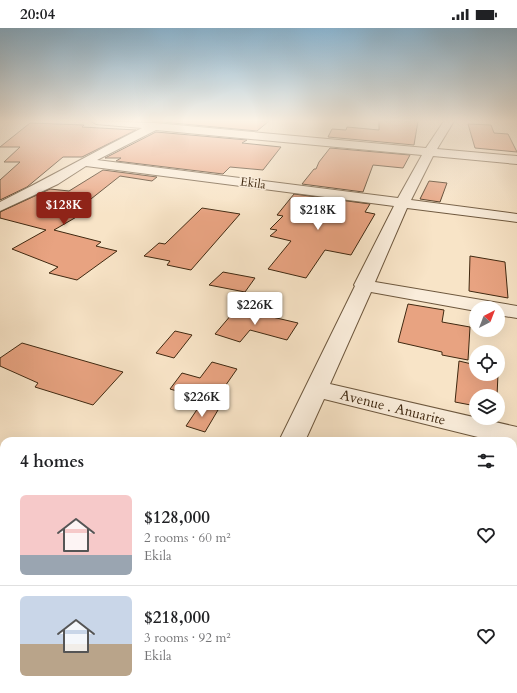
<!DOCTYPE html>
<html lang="en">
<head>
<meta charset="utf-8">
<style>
  :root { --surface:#fff; --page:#f6f6f6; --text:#202124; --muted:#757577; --line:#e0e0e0; --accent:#8f2418 }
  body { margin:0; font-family:Cardo,serif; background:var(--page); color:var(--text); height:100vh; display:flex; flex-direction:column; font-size:15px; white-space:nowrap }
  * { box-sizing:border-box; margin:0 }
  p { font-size:13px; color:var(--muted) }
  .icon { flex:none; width:22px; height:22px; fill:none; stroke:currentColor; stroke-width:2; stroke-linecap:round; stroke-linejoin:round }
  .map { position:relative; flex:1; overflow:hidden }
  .panel { position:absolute; left:0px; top:409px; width:517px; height:256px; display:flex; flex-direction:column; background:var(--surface); border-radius:12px 12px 0 0; box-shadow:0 4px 16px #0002 }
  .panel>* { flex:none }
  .needle { width:26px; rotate:42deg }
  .controls { position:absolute; left:469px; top:273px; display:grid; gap:8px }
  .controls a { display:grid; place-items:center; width:36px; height:36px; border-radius:50%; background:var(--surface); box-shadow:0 4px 16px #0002; font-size:20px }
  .price { position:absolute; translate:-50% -34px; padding:0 9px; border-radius:4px; background:#fff; color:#222; font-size:13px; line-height:26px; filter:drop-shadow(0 1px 2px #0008) }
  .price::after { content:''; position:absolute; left:50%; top:24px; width:12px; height:9px; margin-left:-6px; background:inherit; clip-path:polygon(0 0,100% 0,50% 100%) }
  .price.current { background:var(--accent); color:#fff }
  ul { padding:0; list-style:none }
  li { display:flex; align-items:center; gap:12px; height:100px; padding:0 20px }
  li+li { border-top:1px solid var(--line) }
  li span { display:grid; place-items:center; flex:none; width:112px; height:80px; border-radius:6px; color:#555 }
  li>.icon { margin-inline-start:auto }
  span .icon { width:48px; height:48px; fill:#fffc; stroke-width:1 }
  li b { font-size:17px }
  h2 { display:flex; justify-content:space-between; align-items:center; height:48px; padding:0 20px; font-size:17px }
  .status { display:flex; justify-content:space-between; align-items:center; height:28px; padding:0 20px; background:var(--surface); direction:ltr }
  .status svg { height:11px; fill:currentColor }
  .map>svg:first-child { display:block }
</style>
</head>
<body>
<div class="status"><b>20:04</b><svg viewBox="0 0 49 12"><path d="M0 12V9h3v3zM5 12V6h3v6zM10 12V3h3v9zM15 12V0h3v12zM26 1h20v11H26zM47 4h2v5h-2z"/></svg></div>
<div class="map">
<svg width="517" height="665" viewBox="0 0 517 665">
  <rect width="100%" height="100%" fill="#f8e4c7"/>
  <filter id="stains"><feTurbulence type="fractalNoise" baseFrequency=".005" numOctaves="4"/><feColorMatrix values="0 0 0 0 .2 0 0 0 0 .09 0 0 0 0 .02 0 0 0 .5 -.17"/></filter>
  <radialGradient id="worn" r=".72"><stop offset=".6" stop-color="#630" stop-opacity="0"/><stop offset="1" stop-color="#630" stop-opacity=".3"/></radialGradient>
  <!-- building -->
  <path fill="#e8a381" stroke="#402911" d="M 152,93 L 269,93 L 257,103 Z
    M 379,93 L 418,93 L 414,117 L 328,109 L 332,101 L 346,102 L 347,99 L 379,102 Z
    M 30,95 L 84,97 L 82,99 L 136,102 L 82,129 L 63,129 L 27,159 L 0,172 L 0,152 L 20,134 L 4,134 L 20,119 L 0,119 Z
    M 468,96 L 491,97 L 494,105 L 508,106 L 517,124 L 475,120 Z
    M 156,104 L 247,112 L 242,115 L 281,119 L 263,142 L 230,139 L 223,146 L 116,133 L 121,130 L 105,130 Z
    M 330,120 L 410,127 L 403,140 L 373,137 L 363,164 L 302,156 L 314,141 L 316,141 L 319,134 Z
    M 103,142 L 157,149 L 152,153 L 120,148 L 77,182 L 85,184 L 54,202 L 101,214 L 96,218 L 117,223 L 77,252 L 49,245 L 58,239 L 12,221 L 46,202 L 0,190 L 0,184 L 50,161 L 69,163 Z
    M 429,153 L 447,155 L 440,174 L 420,171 Z
    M 294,166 L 370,176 L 365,184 L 375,186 L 351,227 L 325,222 L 306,250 L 268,241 L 291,213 L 270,208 L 277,202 L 270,201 L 283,188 L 277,187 Z
    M 202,180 L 240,186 L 191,242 L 167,237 L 170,233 L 144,228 L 159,215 L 165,216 Z
    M 470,228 L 505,234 L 508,270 L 469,263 Z
    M 223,244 L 255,250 L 245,264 L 209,257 Z
    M 408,276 L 444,282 L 442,294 L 470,299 L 468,332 L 442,327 L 442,324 L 398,314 Z
    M 237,280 L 268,288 L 298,295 L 287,312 L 250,302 L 240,314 L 215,306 Z
    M 175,303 L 192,307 L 174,330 L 156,325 Z
    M 22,315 L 123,344 L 93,377 L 35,359 L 38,355 L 0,338 L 0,330 Z
    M 459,333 L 476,337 L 476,346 L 498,346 L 497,368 L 476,368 L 476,378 L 455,374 Z
    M 212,334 L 237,341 L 214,374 L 170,361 L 182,345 L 200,350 Z
    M 200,377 L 218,382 L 205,404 L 186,398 Z"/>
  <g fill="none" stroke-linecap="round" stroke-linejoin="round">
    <!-- minor casing -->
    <g stroke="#6e583e" stroke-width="2">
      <path id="minor" d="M 91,93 L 155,95 L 426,120 L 444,93 L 454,93 L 437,121 L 517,128 L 517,136 L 433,128 L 411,172 L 517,186 L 517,194 L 407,180 L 375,254 L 517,278 L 517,290 L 498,287 L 498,280 L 476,280 L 476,283 L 371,264 L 330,356 L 517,399 L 517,419 L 513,418 L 513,413 L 494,413 L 324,371 L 305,413 L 279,413 L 355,258 L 354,257 L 394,178 L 86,138 L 58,156 L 0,183 L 0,174 C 48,150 94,124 142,100 L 96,96 ZM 156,102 L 422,127 L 398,170 L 97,132 Z
        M 0,484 L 4,485 L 4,560 L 0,558 Z
        M 513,604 L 517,605 L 517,641 L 513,640 Z
        M 4,646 L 4,661 L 33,661 L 33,665 L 0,665 L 0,648 Z
        M 155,661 L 194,661 L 193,665 L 154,665 Z"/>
    </g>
    <!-- minor -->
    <use href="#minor" fill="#faeddb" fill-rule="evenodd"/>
  </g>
  <!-- sky -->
  <linearGradient id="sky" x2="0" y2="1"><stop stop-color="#8bb8d6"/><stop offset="0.5" stop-color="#fcf3e6"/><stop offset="1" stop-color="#fcf3e6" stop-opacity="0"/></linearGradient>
  <rect width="517" height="186" fill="url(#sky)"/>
  <g text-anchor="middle" stroke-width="3.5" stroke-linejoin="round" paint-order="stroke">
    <!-- far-street labels -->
    <g font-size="12" fill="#402911" stroke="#faeddb">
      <text transform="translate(253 155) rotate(8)" y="4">Ekila</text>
    </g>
    <!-- street labels -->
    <g font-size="14" fill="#402911" stroke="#faeddb">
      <text transform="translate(393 379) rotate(14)" y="5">Avenue . Anuarite</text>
    </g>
  </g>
  <rect width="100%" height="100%" filter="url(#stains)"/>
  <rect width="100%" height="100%" fill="url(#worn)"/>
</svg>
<div class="controls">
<a><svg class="needle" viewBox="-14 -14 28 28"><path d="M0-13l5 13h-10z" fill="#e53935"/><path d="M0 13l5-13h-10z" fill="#757577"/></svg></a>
<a><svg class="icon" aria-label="locate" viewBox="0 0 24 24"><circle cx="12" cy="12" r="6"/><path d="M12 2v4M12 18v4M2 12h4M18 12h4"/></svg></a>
<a><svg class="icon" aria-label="layers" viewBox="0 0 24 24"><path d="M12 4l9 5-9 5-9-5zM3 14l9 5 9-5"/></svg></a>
</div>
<b class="price current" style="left:64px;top:198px">$128K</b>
<b class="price" style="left:318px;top:203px">$218K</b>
<b class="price" style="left:255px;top:298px">$226K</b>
<b class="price" style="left:202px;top:390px">$226K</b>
<section class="panel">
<h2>4 homes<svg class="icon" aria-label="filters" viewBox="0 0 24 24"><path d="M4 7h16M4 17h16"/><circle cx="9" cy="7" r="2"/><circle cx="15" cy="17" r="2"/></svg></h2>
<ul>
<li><span style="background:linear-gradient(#f6c9c9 75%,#9aa5b1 0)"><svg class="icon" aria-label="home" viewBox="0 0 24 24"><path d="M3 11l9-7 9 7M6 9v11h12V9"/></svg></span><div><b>$128,000</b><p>2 rooms · 60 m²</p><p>Ekila</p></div><svg class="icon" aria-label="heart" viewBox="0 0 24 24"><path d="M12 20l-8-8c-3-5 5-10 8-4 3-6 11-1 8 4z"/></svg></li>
<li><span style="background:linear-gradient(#c9d6e8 60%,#b9a48a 0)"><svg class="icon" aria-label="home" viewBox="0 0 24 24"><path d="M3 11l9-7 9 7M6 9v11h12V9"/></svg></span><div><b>$218,000</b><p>3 rooms · 92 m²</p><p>Ekila</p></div><svg class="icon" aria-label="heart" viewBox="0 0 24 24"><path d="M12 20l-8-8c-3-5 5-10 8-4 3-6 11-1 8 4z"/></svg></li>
</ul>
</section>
</div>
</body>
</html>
